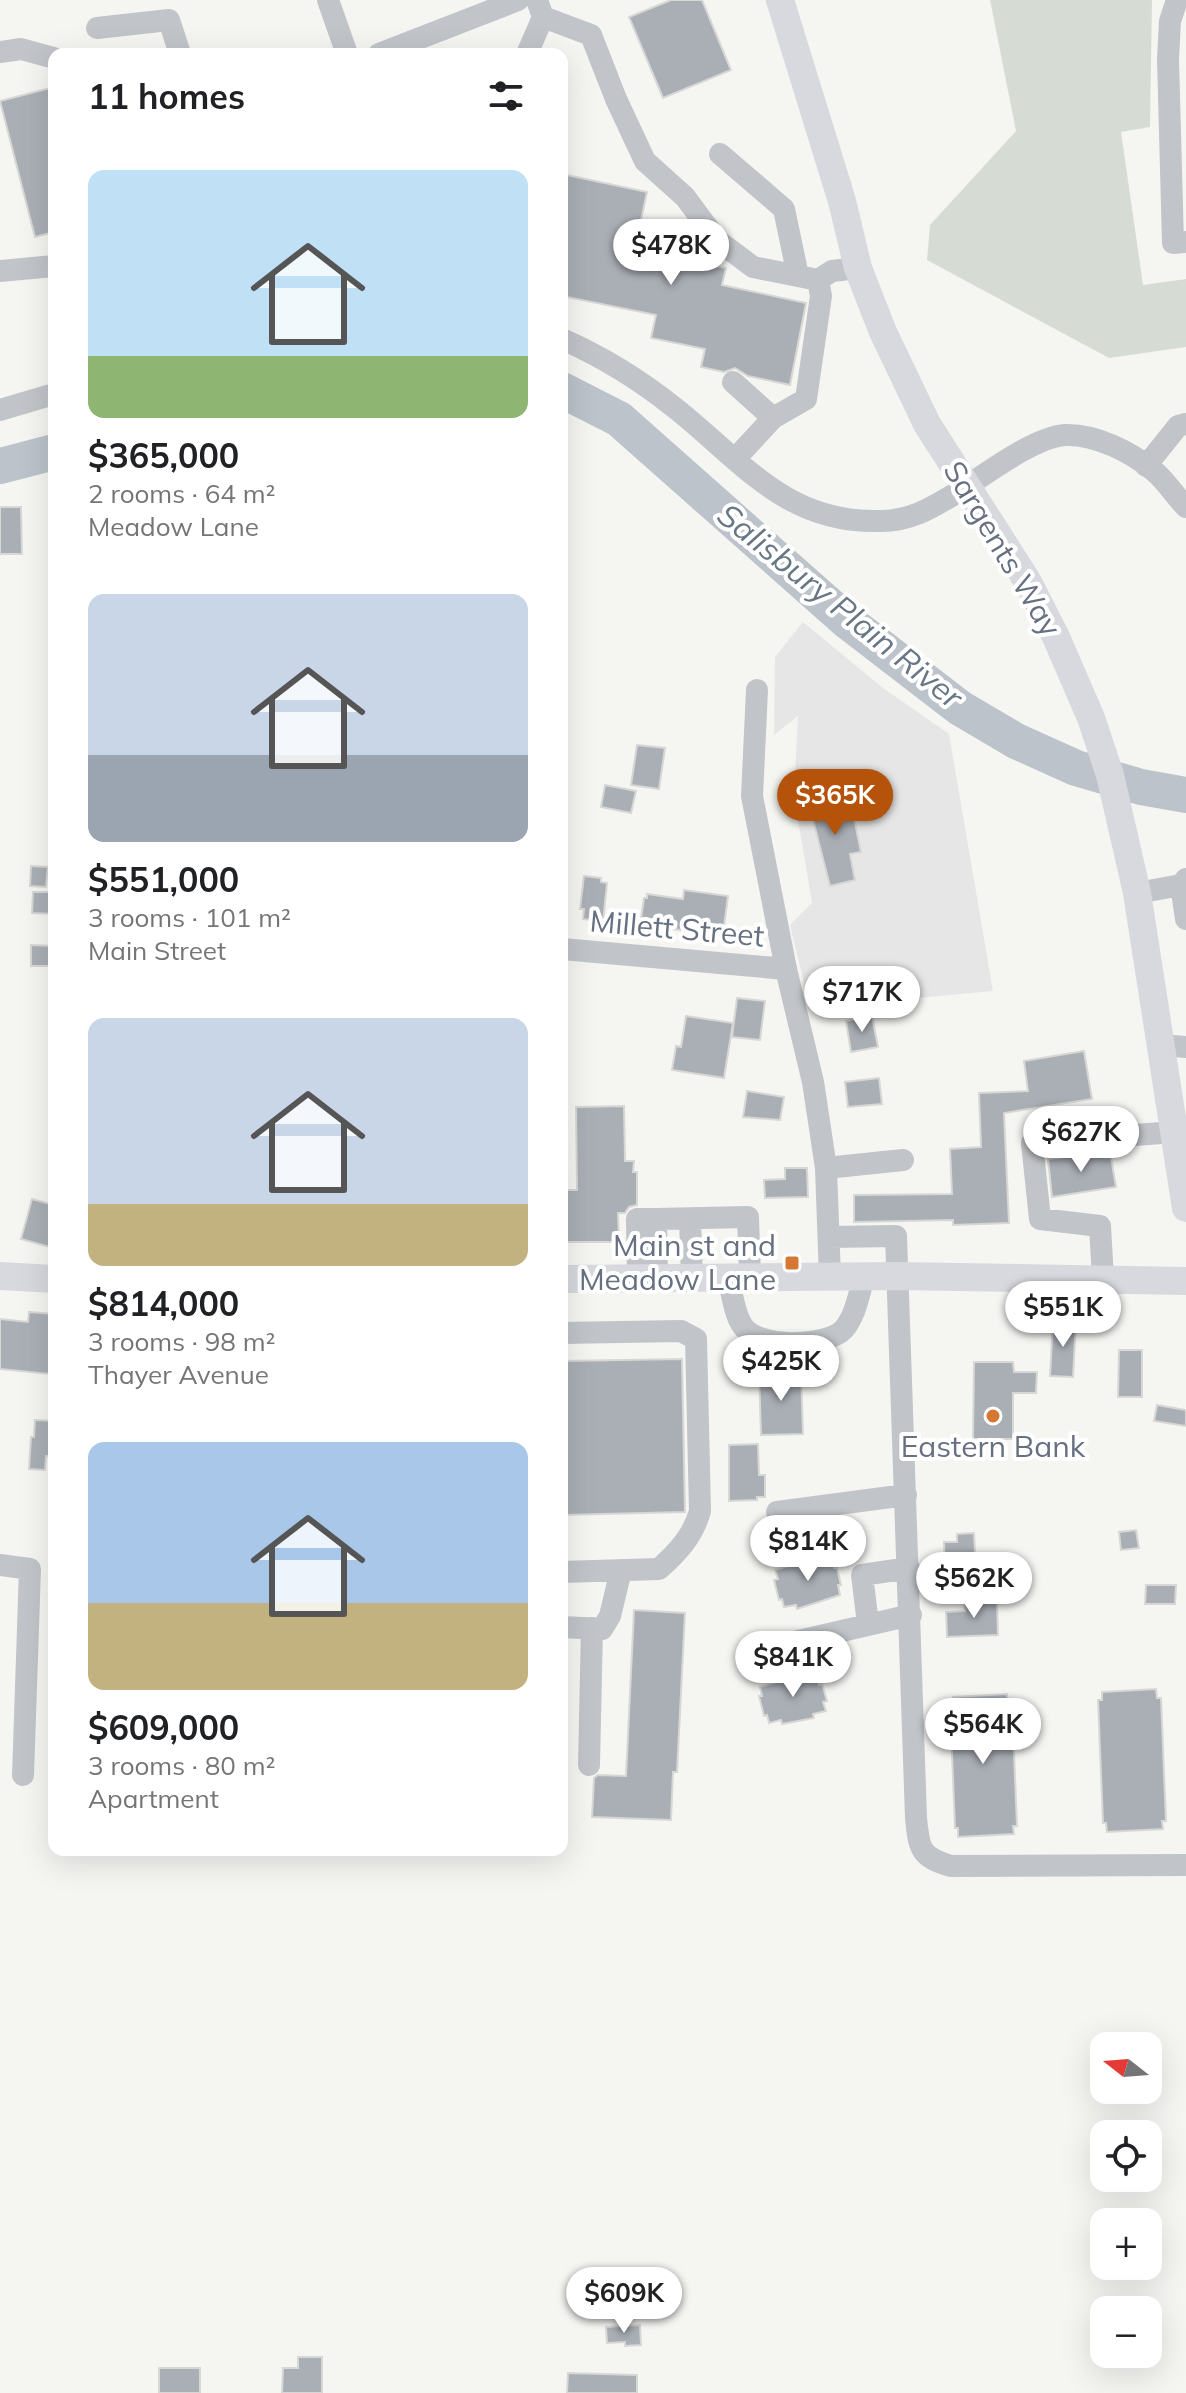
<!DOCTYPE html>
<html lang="en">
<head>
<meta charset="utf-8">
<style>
  :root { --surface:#fff; --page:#f2f2f2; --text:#202124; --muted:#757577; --accent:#b45309 }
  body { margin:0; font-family:Mulish,sans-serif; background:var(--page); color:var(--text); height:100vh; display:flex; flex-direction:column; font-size:30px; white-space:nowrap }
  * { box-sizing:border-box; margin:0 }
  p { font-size:26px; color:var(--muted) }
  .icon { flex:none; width:44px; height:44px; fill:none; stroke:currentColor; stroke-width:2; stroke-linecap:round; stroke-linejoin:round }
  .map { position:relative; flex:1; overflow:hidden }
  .side { position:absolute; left:48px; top:48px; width:520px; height:1808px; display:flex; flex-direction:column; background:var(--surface); border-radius:16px; box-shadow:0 8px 32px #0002 }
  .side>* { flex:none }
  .needle { width:52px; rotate:287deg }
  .fabs { position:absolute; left:1090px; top:2032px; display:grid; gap:16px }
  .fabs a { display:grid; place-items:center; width:72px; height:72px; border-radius:16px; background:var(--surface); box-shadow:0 8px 32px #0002; font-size:40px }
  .price { position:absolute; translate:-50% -68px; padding:0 18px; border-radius:28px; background:#fff; color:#222; font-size:26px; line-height:52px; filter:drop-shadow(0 2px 4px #0008) }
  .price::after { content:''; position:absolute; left:50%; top:48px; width:24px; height:18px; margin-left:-12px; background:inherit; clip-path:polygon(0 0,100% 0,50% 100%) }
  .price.selected { background:var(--accent); color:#fff }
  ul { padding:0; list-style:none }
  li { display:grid; align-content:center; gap:16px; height:424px; padding:0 40px }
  li span { display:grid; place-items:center; height:248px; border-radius:16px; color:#555 }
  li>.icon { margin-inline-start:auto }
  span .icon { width:144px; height:144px; fill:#fffc; stroke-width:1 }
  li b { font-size:34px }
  h2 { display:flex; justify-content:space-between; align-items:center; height:96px; padding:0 40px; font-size:34px }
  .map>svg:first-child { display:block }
</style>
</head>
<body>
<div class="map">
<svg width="1186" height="2393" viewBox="0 0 1186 2393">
  <rect width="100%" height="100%" fill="#f5f6f2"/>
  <!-- built -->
  <path fill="#e6e6e6" d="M 803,622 L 883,688 L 949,734 L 993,991 L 810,1008 L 790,925 L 812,903 L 794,796 L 798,716 L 774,735 L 775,657 Z"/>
  <!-- green -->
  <path fill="#d6dcd4" d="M 990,0 L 1152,0 L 1150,127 L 1121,132 L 1143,285 L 1186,279 L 1186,347 L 1109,358 L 927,260 L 930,225 L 1016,131 Z"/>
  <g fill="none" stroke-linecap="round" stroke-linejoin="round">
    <!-- river -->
    <path stroke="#bcc3ca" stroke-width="36" d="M 562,390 L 619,419 L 847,621 L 960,708 L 1016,741 L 1076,768 L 1141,787 L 1186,795
      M 0,466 L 54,452"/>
  </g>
  <!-- building -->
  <path fill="#aaafb6" stroke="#d7d7d5" stroke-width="2" d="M 671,0 L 702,0 L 731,70 L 663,98 L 629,17 Z
    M 54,87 L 54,232 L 35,237 L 0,101 Z
    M 562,174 L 647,192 L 635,249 L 726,268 L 722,285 L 806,303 L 790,385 L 748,376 L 735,368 L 724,372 L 701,367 L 705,349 L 651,338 L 656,315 L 562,296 Z
    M 0,507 L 21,507 L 22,554 L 0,554 Z
    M 637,745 L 665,748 L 659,789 L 631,785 Z
    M 605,785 L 636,791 L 631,813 L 601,807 Z
    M 836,787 L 842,815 L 853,813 L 861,852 L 850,854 L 855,880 L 830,886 L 813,820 L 817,819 L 812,793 Z
    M 31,866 L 48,867 L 46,887 L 30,886 Z
    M 584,876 L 601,878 L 601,882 L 607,883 L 603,922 L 583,919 L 584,909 L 580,909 Z
    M 684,890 L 728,896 L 723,934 L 640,926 L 644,898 L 647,898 L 647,894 L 683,899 Z
    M 33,892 L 54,892 L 54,914 L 32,913 Z
    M 31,945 L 53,946 L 53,966 L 31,966 Z
    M 737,998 L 765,1001 L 760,1040 L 732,1037 Z
    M 686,1016 L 733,1023 L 724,1078 L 672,1070 L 676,1046 L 681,1047 Z
    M 872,1016 L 878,1047 L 851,1052 L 846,1021 Z
    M 1084,1051 L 1092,1099 L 1004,1113 L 1009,1223 L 953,1225 L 953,1220 L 854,1222 L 854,1195 L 952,1194 L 950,1149 L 981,1147 L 979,1093 L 1028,1091 L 1024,1061 Z
    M 879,1078 L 882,1104 L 848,1107 L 845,1082 Z
    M 747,1091 L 784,1097 L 780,1120 L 743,1117 Z
    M 624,1106 L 625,1161 L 634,1161 L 633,1172 L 637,1172 L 637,1205 L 629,1207 L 625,1213 L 618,1213 L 619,1242 L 562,1242 L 562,1190 L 577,1190 L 576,1107 Z
    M 1110,1151 L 1116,1187 L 1052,1197 L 1048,1159 Z
    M 785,1168 L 807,1168 L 808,1197 L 765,1198 L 764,1180 L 785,1179 Z
    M 32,1199 L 54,1205 L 54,1248 L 21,1239 Z
    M 29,1312 L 54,1314 L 50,1374 L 0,1369 L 0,1319 L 28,1322 Z
    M 1053,1321 L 1076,1322 L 1073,1377 L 1050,1376 Z
    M 1119,1350 L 1142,1350 L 1142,1397 L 1118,1397 Z
    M 682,1359 L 685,1512 L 562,1515 L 562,1361 Z
    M 974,1362 L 1013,1362 L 1014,1372 L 1037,1372 L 1036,1393 L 1013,1393 L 1013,1439 L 973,1439 Z
    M 801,1371 L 803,1434 L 761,1435 L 759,1372 Z
    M 1157,1405 L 1186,1410 L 1186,1426 L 1154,1421 Z
    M 35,1420 L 54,1421 L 54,1457 L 46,1456 L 45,1470 L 29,1469 L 31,1437 L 34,1437 Z
    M 758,1444 L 759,1475 L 765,1475 L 765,1497 L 757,1497 L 757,1500 L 729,1501 L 729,1445 Z
    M 1136,1530 L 1139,1548 L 1121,1550 L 1119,1532 Z
    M 974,1533 L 976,1569 L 945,1571 L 944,1542 L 957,1542 L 957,1534 Z
    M 819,1557 L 820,1561 L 831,1558 L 834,1568 L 837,1568 L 841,1585 L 838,1585 L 840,1595 L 797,1609 L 796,1605 L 784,1607 L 782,1599 L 779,1600 L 774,1580 L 778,1579 L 775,1570 Z
    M 1146,1585 L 1176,1585 L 1175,1604 L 1145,1604 Z
    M 997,1600 L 998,1635 L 947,1637 L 946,1612 L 965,1611 L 964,1601 Z
    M 634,1610 L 685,1613 L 677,1772 L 673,1772 L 671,1820 L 592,1817 L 594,1778 L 598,1775 L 626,1776 Z
    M 805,1673 L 806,1676 L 816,1674 L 819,1685 L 822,1684 L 827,1701 L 823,1702 L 826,1711 L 813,1714 L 814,1718 L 782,1724 L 781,1720 L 769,1723 L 767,1715 L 764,1716 L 759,1696 L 762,1696 L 760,1687 Z
    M 1156,1689 L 1157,1698 L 1161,1698 L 1166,1821 L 1162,1821 L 1163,1829 L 1107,1832 L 1106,1823 L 1103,1823 L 1098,1700 L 1102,1700 L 1102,1692 Z
    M 1007,1694 L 1008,1703 L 1012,1703 L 1017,1826 L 1013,1826 L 1014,1834 L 958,1837 L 958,1828 L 955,1828 L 950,1705 L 953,1705 L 953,1697 Z
    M 640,2325 L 641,2345 L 625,2346 L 625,2342 L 607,2343 L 606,2327 Z
    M 298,2357 L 322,2357 L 322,2393 L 282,2393 L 283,2368 L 298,2368 Z
    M 159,2368 L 200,2368 L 200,2393 L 159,2393 Z
    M 568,2373 L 637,2375 L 637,2393 L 567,2393 Z"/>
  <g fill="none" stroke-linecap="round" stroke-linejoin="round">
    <!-- minor -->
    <path stroke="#c1c4c8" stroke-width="22" d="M 328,0 L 347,54
      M 1177,0 L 1170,21 L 1168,59 L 1173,243 L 1186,242
      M 543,17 L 591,35 L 616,99 L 645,161 L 685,197 L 717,240 L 753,267 L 818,280 L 832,271 L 858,268
      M 97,28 L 169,20 L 180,54
      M 0,52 L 21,49 L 54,58
      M 379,54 L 518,0
      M 527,54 L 543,17 L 537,0
      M 720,154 L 784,209 L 798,276
      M 0,271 L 54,266
      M 562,339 C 603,357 640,380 675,408 C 743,462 786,524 881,521 C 909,521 930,509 953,495 C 981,478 1033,437 1065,435 C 1096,434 1131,452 1154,471 C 1166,481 1175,496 1186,507
      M 733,382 L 773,418 L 735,459
      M 0,410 L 54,394
      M 773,418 L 806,399 L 821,296 L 818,280
      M 1146,466 L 1178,426 L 1186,424
      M 757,690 L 752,796 L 786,969 L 813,1082 L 826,1168 L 830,1277
      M 1181,885 L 1186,919
      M 1137,893 L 1181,885 L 1186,879
      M 562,949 L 786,969
      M 1160,1045 L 1186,1047
      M 826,1168 L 903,1160
      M 690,1219 L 692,1278
      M 830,1237 L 896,1236 L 916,1818 C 919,1849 920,1857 951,1866 L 1186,1865
      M 728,1278 C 732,1292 734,1313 742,1325 C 756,1349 827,1348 844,1329 C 856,1315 859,1293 864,1277
      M 638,1279 L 637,1219 L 656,1219
      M 657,1279 L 656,1219 L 748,1217 L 750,1278
      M 1103,1279 L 1100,1226 L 1040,1219 L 1032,1143 L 1174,1132
      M 562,1333 L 681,1331 L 696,1339 L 700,1511 C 693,1536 678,1552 659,1569 L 562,1572
      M 777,1512 L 906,1495
      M 0,1565 L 30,1569 L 23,1775
      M 868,1624 L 862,1575 L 909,1568
      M 562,1627 L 602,1629 L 610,1616 L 621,1570
      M 790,1643 L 911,1615
      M 589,1765 L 592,1628"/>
    <!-- major -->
    <path stroke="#d7d9de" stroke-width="28" d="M 780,0 L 842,201 L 858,268 L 883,332 L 927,424 L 1028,582 L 1056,637 L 1091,718 L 1110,775 L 1137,893 L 1186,1208
      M 0,1276 L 54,1279
      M 562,1279 L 898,1276 L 1186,1281"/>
  </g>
  <!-- markers -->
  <g fill="#d47834" stroke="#fff" stroke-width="3">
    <rect x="784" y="1255" width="16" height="16" rx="4"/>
    <circle cx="993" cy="1416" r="8"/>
  </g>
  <g text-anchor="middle" stroke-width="8" stroke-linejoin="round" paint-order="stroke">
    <!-- street labels -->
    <g font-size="30" fill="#677081" stroke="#fff">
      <text transform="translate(1002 549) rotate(59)" y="10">Sargents Way</text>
      <text transform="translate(677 929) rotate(5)" y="10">Millett Street</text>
    </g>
    <!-- poi labels -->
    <g font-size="30" fill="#677081" stroke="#fff" text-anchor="end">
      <text x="776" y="1256">Main st and<tspan x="776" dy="34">Meadow Lane</tspan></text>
      <text x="993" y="1457" text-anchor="middle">Eastern Bank</text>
    </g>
    <!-- water labels -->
    <g font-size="32" font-style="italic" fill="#687785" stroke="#fff">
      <text transform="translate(840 606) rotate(39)" y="11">Salisbury Plain River</text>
    </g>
  </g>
</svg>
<div class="fabs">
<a><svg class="needle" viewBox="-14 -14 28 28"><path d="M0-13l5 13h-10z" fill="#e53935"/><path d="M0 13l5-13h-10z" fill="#757577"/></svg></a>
<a><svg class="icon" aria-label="locate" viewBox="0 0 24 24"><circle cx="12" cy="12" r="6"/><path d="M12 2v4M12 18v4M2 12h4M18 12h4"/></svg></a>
<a>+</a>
<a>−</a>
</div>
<b class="price" style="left:671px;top:287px">$478K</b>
<b class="price selected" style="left:835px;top:837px">$365K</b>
<b class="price" style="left:862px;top:1034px">$717K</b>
<b class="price" style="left:1081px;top:1174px">$627K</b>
<b class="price" style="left:1063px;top:1349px">$551K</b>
<b class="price" style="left:781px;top:1403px">$425K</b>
<b class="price" style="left:808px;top:1583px">$814K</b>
<b class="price" style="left:974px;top:1620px">$562K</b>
<b class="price" style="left:793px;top:1699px">$841K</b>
<b class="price" style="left:983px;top:1766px">$564K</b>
<b class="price" style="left:624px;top:2335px">$609K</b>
<section class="side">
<h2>11 homes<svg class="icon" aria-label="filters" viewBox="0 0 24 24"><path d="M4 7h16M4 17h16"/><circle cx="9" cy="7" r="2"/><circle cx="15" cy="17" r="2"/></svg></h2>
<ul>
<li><span style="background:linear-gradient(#bfe0f5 75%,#8fb573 0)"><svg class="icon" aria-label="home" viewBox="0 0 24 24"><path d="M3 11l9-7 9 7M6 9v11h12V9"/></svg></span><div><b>$365,000</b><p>2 rooms · 64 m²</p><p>Meadow Lane</p></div></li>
<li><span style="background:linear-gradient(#c9d6e8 65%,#9aa5b1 0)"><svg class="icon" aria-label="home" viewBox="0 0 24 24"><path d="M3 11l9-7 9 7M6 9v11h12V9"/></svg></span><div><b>$551,000</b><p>3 rooms · 101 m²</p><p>Main Street</p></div></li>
<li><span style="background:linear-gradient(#c9d6e8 75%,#c2b280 0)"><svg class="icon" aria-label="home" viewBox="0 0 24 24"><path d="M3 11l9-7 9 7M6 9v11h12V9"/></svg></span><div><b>$814,000</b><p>3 rooms · 98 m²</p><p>Thayer Avenue</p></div></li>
<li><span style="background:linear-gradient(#a9c7e8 65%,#c2b280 0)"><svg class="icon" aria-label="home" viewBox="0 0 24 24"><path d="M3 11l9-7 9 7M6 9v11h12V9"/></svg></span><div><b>$609,000</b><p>3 rooms · 80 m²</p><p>Apartment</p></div></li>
</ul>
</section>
</div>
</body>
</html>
